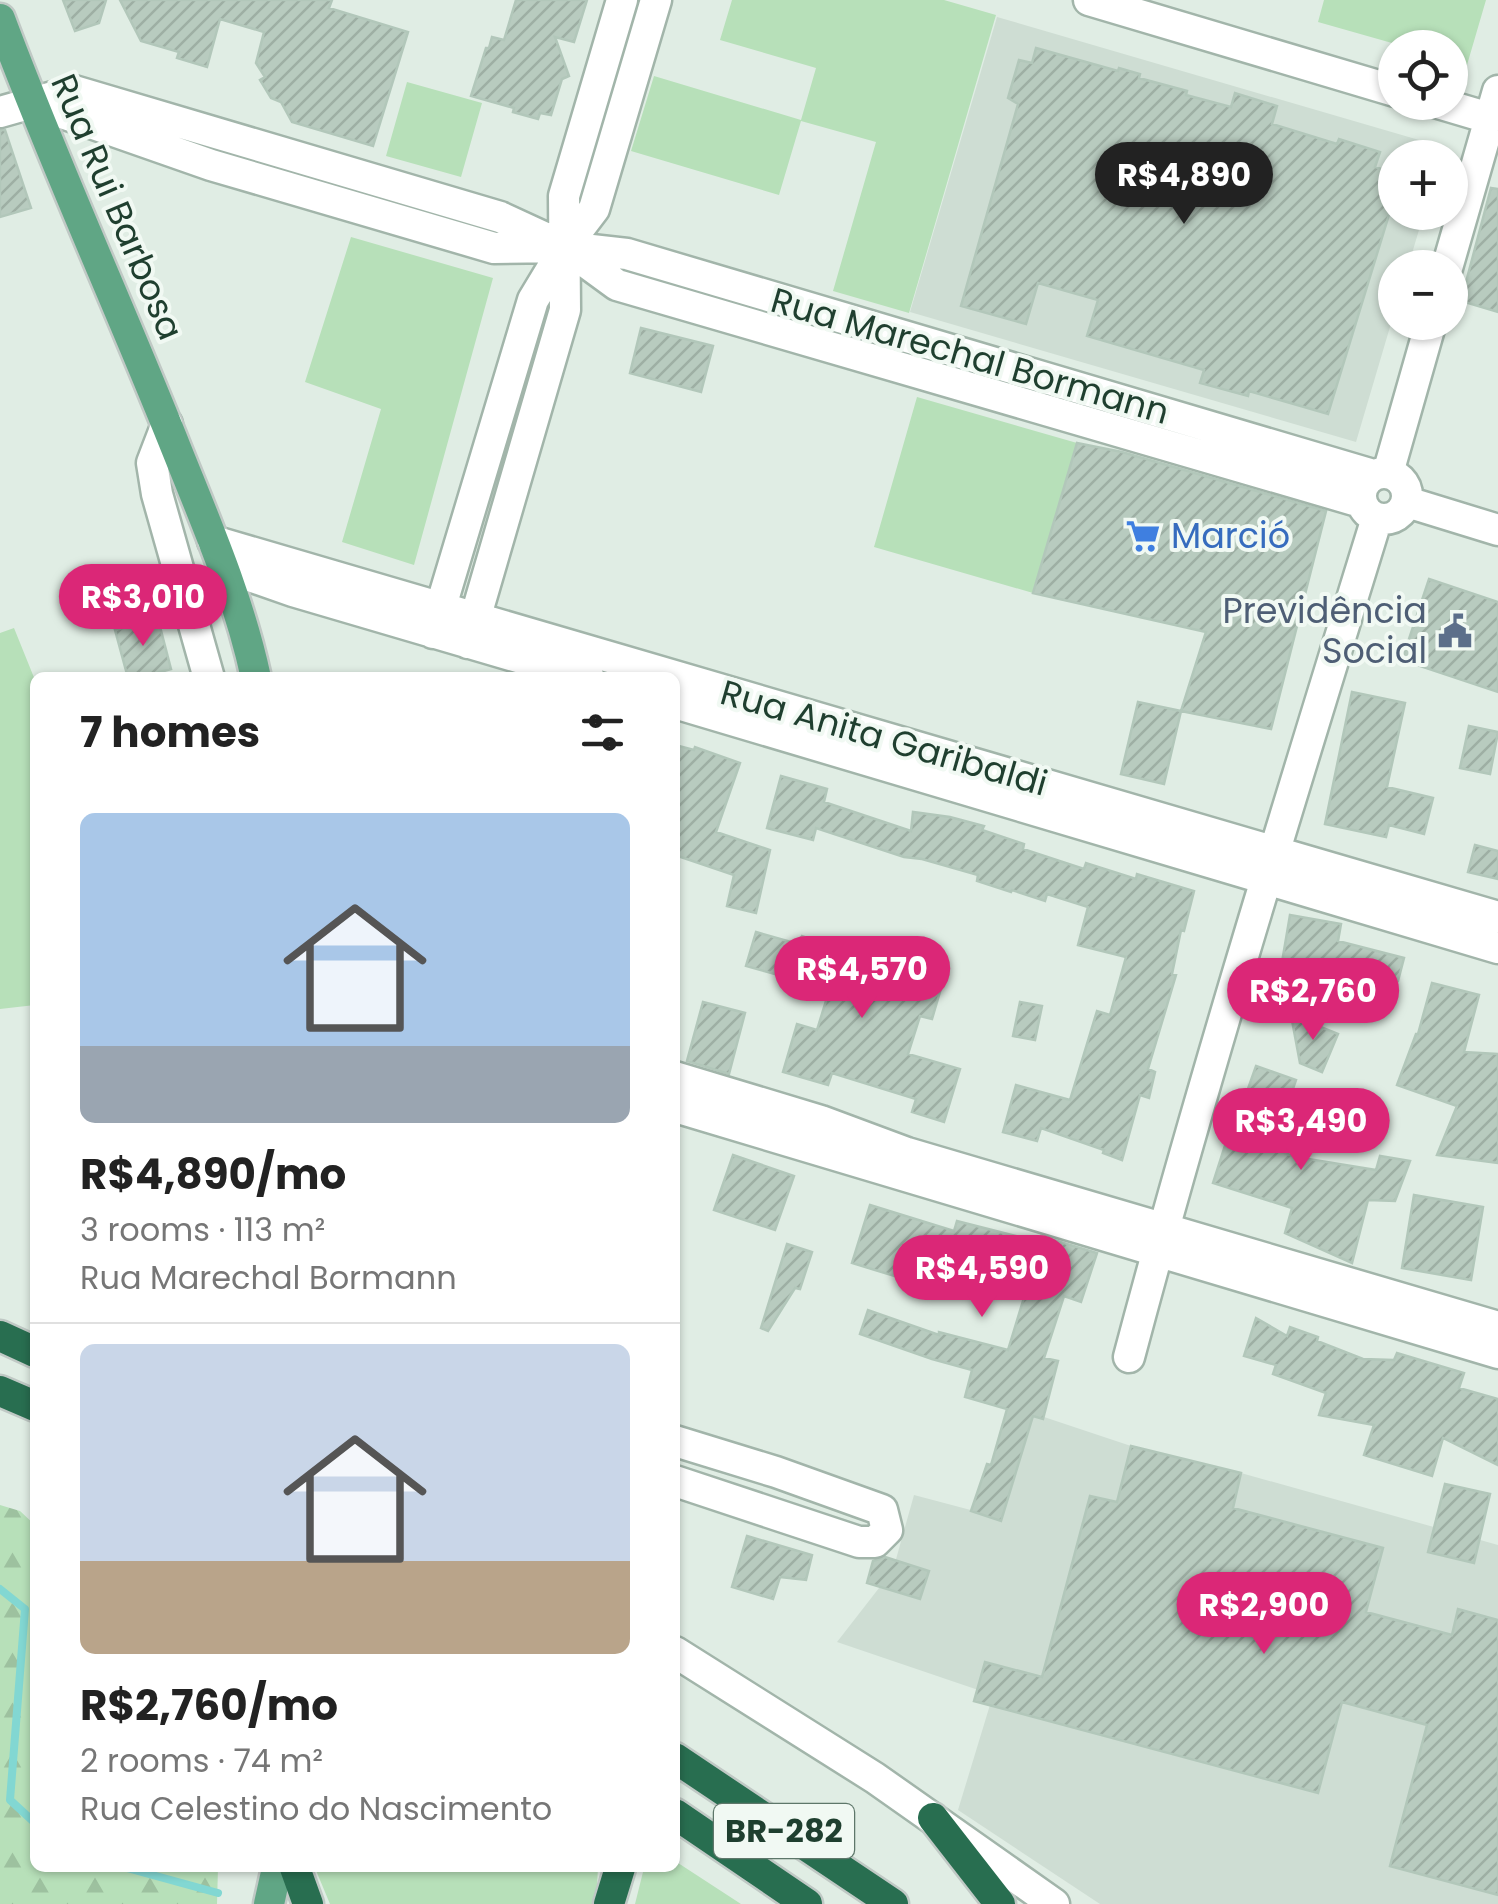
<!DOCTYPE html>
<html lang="en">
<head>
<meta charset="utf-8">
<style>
  :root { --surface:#fff; --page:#f2f2f2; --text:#222; --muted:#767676; --line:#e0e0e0; --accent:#db2777 }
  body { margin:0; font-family:Poppins,sans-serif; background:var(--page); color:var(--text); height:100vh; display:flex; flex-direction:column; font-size:38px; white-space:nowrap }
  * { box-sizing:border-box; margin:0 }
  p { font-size:32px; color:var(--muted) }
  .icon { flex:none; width:55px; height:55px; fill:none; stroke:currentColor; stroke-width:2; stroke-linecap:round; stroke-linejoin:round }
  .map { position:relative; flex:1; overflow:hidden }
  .panel { position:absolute; left:30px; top:672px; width:650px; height:1200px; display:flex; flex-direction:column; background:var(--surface); border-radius:15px; box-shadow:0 2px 8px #0004 }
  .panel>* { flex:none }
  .buttons { position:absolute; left:1378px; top:30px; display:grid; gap:20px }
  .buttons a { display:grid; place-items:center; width:90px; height:90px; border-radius:50%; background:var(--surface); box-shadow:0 2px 8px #0004; font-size:50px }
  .price { position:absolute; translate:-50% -85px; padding:0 22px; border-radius:35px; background:var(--accent); color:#fff; font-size:32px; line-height:65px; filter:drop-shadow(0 2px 5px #0008) }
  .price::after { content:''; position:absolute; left:50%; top:60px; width:30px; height:22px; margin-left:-15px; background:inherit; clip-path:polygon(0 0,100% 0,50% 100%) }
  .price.active { background:#222; color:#fff }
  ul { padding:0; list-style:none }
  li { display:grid; align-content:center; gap:20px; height:530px; padding:0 50px }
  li+li { border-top:2px solid var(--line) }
  li span { display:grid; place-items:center; height:310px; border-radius:15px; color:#555 }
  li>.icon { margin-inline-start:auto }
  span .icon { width:180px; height:180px; fill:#fffc; stroke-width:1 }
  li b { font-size:42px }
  h2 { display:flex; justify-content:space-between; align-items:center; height:120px; padding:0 50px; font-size:42px }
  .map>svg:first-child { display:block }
</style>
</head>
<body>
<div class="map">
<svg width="1498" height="1904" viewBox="0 0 1498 1904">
  <defs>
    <pattern id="forest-firs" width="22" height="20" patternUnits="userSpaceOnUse" patternTransform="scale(2.5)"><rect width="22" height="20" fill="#b7e0b9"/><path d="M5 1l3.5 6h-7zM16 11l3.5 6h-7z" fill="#9dc19f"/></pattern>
    <pattern id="building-hatch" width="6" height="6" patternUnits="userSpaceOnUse" patternTransform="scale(2.5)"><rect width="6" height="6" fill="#b8cbbf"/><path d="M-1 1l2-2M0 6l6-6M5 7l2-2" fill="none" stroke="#9eafa4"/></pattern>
  </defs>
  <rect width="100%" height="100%" fill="#e0ede4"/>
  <!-- built -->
  <path fill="#ceddd3" d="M 997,17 L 1443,147 L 1440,157 L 1395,158 L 1395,212 L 1424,213 L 1408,267 L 1395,268 L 1395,310 L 1356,442 L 910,312 Z
    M 1023,1410 L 1131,1446 L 1241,1473 L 1498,1545 L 1498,1904 L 1100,1904 L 958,1810 L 993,1695 L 837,1642 L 893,1570 L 914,1495 L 982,1513 Z"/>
  <!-- grass -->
  <path fill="#b7e0b9" d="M 732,0 L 944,0 L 996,15 L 909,313 L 833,291 L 876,142 L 801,121 L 779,195 L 631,151 L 654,76 L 801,120 L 816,68 L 720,40 Z
    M 1324,0 L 1486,0 L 1467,65 L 1450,60 L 1450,48 L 1406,47 L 1318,22 Z
    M 407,82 L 482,103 L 461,177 L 386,156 Z
    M 351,237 L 493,278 L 414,565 L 342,542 L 381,409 L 305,382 Z
    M 917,397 L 1077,443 L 1033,593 L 874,547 Z
    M 14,628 L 35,680 L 35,1005 L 0,1009 L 0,633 Z
    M 675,1861 L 741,1904 L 635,1904 L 644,1868 L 675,1868 Z
    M 315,1868 L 598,1868 L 596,1904 L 330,1904 Z"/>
  <!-- forest -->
  <path fill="url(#forest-firs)" d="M 0,1505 L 20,1511 L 35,1525 L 35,1868 L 218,1868 L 217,1904 L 0,1904 Z"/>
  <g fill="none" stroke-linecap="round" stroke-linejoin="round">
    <!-- stream -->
    <path stroke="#82d7d2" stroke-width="8" d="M 0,1589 L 25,1609 L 10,1800 L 35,1823
      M 127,1868 L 218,1893"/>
  </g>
  <!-- building -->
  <path fill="url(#building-hatch)" stroke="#b2c7ba" stroke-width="2.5" d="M 63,0 L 106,0 L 99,23 L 75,31 Z
    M 120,0 L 332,0 L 329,8 L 408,32 L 373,146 L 292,122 L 281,102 L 271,98 L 260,80 L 265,77 L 256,63 L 264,32 L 220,19 L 207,67 L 177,58 L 179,52 L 141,41 Z
    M 516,0 L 587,0 L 574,42 L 555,37 L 569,76 L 562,79 L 551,115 L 540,113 L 538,119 L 513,112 L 514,108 L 471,96 L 486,48 L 489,48 L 492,37 L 504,40 Z
    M 1036,48 L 1118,71 L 1119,68 L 1140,74 L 1139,78 L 1187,91 L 1186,95 L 1231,107 L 1235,93 L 1277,106 L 1272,124 L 1337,144 L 1339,139 L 1380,152 L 1375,167 L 1395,173 L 1395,195 L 1328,414 L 1249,391 L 1248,396 L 1200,383 L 1204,370 L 1087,336 L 1098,300 L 1038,283 L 1026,324 L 961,306 L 1018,104 L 1008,98 L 1019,60 L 1032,63 Z
    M 0,130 L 5,130 L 31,208 L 0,217 Z
    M 1491,188 L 1498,189 L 1498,312 L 1461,301 Z
    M 641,328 L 713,346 L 701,392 L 630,373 Z
    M 1077,443 L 1122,452 L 1326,511 L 1271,729 L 1181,711 L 1206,632 L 1033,593 Z
    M 1429,579 L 1498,602 L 1498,692 L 1402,660 Z
    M 158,619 L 171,669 L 138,678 L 128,678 L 115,630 Z
    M 1352,692 L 1405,703 L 1387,787 L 1433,798 L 1424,834 L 1389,825 L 1386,837 L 1325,824 Z
    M 1138,702 L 1181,711 L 1164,784 L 1121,774 Z
    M 1469,726 L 1498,732 L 1490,774 L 1460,768 Z
    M 675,745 L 694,750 L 695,747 L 740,763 L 716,832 L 770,850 L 756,913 L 727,906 L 734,875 L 675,855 Z
    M 781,776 L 827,789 L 824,802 L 911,831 L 913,812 L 950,817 L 984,826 L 982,830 L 1024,844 L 1023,849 L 1084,869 L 1086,863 L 1136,879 L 1137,874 L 1194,891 L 1184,931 L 1181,930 L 1172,974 L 1176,975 L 1148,1069 L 1155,1072 L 1149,1098 L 1140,1095 L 1122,1160 L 1103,1153 L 1104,1150 L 1041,1128 L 1037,1141 L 1003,1132 L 1016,1085 L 1070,1100 L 1097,1011 L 1110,1015 L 1126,957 L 1078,945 L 1088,907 L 1047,894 L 1045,901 L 1012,890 L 1011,892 L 977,881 L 978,875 L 922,859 L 904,857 L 816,828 L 813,840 L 767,828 Z
    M 1475,845 L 1498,851 L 1498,879 L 1468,872 Z
    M 1290,915 L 1341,924 L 1338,941 L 1404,958 L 1398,981 L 1334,965 L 1329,989 L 1279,980 Z
    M 756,932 L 798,944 L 802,936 L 832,947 L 944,978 L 932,1019 L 920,1016 L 908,1054 L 960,1069 L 944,1122 L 912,1112 L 916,1099 L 832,1073 L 828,1085 L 783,1072 L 797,1024 L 817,1030 L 829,991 L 783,973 L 782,976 L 746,966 Z
    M 1432,983 L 1479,995 L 1464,1052 L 1498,1054 L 1498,1163 L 1437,1155 L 1457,1106 L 1397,1085 L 1416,1034 L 1418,1034 Z
    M 703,1002 L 745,1013 L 729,1074 L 687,1061 Z
    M 1020,1002 L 1042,1006 L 1035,1040 L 1013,1036 Z
    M 1291,1015 L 1338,1034 L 1322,1072 L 1300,1063 Z
    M 1256,1066 L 1296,1080 L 1272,1149 L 1296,1157 L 1376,1170 L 1380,1156 L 1410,1161 L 1395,1201 L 1368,1200 L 1352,1263 L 1285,1233 L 1292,1208 L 1213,1183 L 1228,1136 L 1231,1137 Z
    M 733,1155 L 794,1176 L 775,1230 L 714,1210 Z
    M 1414,1195 L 1483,1207 L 1471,1280 L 1402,1268 Z
    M 870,1205 L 954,1231 L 957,1221 L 1039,1242 L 1041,1236 L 1097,1253 L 1081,1302 L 1064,1296 L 1044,1358 L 1058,1361 L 1043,1419 L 1033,1416 L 1001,1521 L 971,1511 L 987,1464 L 991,1465 L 1007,1409 L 965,1397 L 972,1370 L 932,1359 L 860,1334 L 868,1310 L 939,1335 L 939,1332 L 1008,1350 L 1026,1291 L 930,1267 L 924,1285 L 852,1263 Z
    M 787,1244 L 812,1252 L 800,1289 L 795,1288 L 768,1331 L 761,1328 Z
    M 1256,1318 L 1287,1336 L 1290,1327 L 1318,1337 L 1317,1341 L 1363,1359 L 1394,1360 L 1397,1353 L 1464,1373 L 1459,1388 L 1498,1399 L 1498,1465 L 1443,1438 L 1432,1476 L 1364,1455 L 1374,1425 L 1319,1415 L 1326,1393 L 1273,1374 L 1276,1365 L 1244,1356 Z
    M 1131,1446 L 1241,1473 L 1233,1508 L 1383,1548 L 1366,1612 L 1452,1635 L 1458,1609 L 1498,1620 L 1498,1895 L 1390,1866 L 1427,1725 L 1342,1702 L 1318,1793 L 974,1701 L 985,1662 L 1042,1677 L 1090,1496 L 1117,1502 Z
    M 1445,1484 L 1490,1494 L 1474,1563 L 1428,1552 Z
    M 747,1536 L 812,1555 L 806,1580 L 780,1577 L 773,1599 L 732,1587 Z
    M 885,1557 L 929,1571 L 920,1599 L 867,1583 L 873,1561 Z"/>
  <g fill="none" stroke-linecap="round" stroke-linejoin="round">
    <!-- minor casing -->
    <g stroke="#a2b5aa" stroke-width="35">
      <path id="minor" d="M 1089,0 L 1395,91
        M 31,102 L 211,165 L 494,248 L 565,247 L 617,285 L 1361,502
        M 1435,102 L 1489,118
        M 0,112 L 74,91 L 500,217 L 565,247 L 627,254 L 1373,475
        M 1447,268 L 1498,91
        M 167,424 L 152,463 L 157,494 L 209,678
        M1361 496a23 23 0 1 1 46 0a23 23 0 1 1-46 0Z
        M 1388,473 L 1431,322
        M 1407,502 L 1498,530
        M 213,541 L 1498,917
        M 224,567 L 293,591 L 589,678
        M 433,633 L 533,300 L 565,247 L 594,209 L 656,0
        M 468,643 L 565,310 L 564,196 L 622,0
        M 675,703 L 1498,948
        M 675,1077 L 821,1121 L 907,1153 L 1498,1327
        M 675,1107 L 1498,1353
        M 1129,1357 C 1204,1075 1291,797 1377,518
        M 675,1441 L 776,1472 L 882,1510 L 887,1530 L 875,1542 L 859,1542 L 675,1481
        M 675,1652 L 875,1778 L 1054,1904"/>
    </g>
    <!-- major casing -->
    <g stroke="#c0c9c5" stroke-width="35">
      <path id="major" d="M 0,19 C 54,164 119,305 176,448 C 206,523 239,598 256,678
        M 269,1904 L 277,1868"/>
    </g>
    <!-- highway casing -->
    <g stroke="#c0c9c5" stroke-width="35">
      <path id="highway" d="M 0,1336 L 35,1352
        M 0,1391 L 35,1406
        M 675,1758 L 893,1904
        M 675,1814 L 807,1904
        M 933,1818 L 1000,1904
        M 295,1868 L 308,1904
        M 609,1904 L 620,1868"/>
    </g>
    <!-- minor -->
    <use href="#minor" stroke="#fff" stroke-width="30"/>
    <!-- major -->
    <use href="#major" stroke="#60a685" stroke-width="30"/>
    <!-- highway -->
    <use href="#highway" stroke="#286e50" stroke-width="30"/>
  </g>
  <!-- icons -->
  <defs>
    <g id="supermarket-bare" transform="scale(2.7)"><path d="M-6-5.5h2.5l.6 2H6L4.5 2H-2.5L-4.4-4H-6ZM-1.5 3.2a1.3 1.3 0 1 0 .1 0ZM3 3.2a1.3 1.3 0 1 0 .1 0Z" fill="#3f7fe0" stroke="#f1f9f3" stroke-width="2.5" paint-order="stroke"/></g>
    <g id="civic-bare" transform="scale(2.7)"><path d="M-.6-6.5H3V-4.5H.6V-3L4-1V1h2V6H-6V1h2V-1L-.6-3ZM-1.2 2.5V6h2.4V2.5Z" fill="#5c6f8a" stroke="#f1f9f3" stroke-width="2.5" paint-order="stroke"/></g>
  </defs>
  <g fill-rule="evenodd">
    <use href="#supermarket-bare" x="1143" y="536"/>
    <use href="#civic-bare" x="1455" y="631"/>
  </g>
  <g text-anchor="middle" stroke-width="8" stroke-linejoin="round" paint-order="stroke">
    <!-- shield labels -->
    <rect fill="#f1f9f3" stroke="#5e776a" stroke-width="2.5" x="714" y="1804" width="140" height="54" rx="8"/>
    <g font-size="32" font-weight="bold" fill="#1f3f2f">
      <text x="784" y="1842">BR-282</text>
    </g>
    <!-- street labels -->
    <g font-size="35" fill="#1f3f2f" stroke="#f1f9f3">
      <text transform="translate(117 207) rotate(67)" y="12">Rua Rui Barbosa</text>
      <text transform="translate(970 356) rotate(16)" y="12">Rua Marechal Bormann</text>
      <text transform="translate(884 738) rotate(16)" y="12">Rua Anita Garibaldi</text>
    </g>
    <!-- shop labels -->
    <g font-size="35" fill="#366cbe" stroke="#f1f9f3" text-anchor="start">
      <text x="1171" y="548">Marció</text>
    </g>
    <!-- service labels -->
    <g font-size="35" fill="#4e5e75" stroke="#f1f9f3" text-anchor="end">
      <text x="1427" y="623">Previdência<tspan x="1427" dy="40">Social</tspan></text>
    </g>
  </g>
</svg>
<div class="buttons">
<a><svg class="icon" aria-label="locate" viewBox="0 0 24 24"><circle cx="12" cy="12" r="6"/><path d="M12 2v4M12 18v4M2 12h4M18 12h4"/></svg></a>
<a>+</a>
<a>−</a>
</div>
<b class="price active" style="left:1184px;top:227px">R$4,890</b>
<b class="price" style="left:143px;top:649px">R$3,010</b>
<b class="price" style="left:862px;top:1021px">R$4,570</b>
<b class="price" style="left:1313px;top:1043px">R$2,760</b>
<b class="price" style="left:1301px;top:1173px">R$3,490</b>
<b class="price" style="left:982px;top:1320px">R$4,590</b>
<b class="price" style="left:1264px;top:1657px">R$2,900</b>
<section class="panel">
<h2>7 homes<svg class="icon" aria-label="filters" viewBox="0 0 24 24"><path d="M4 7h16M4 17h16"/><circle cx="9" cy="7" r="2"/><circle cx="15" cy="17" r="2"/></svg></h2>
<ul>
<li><span style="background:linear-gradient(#a9c7e8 75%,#9aa5b1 0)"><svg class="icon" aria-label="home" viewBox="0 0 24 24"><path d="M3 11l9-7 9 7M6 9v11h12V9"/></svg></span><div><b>R$4,890/mo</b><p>3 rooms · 113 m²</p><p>Rua Marechal Bormann</p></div></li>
<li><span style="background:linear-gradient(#c9d6e8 70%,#b9a48a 0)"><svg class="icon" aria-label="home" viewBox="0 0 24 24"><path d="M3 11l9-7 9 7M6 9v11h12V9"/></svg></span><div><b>R$2,760/mo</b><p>2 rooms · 74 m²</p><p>Rua Celestino do Nascimento</p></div></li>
</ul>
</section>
</div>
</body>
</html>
